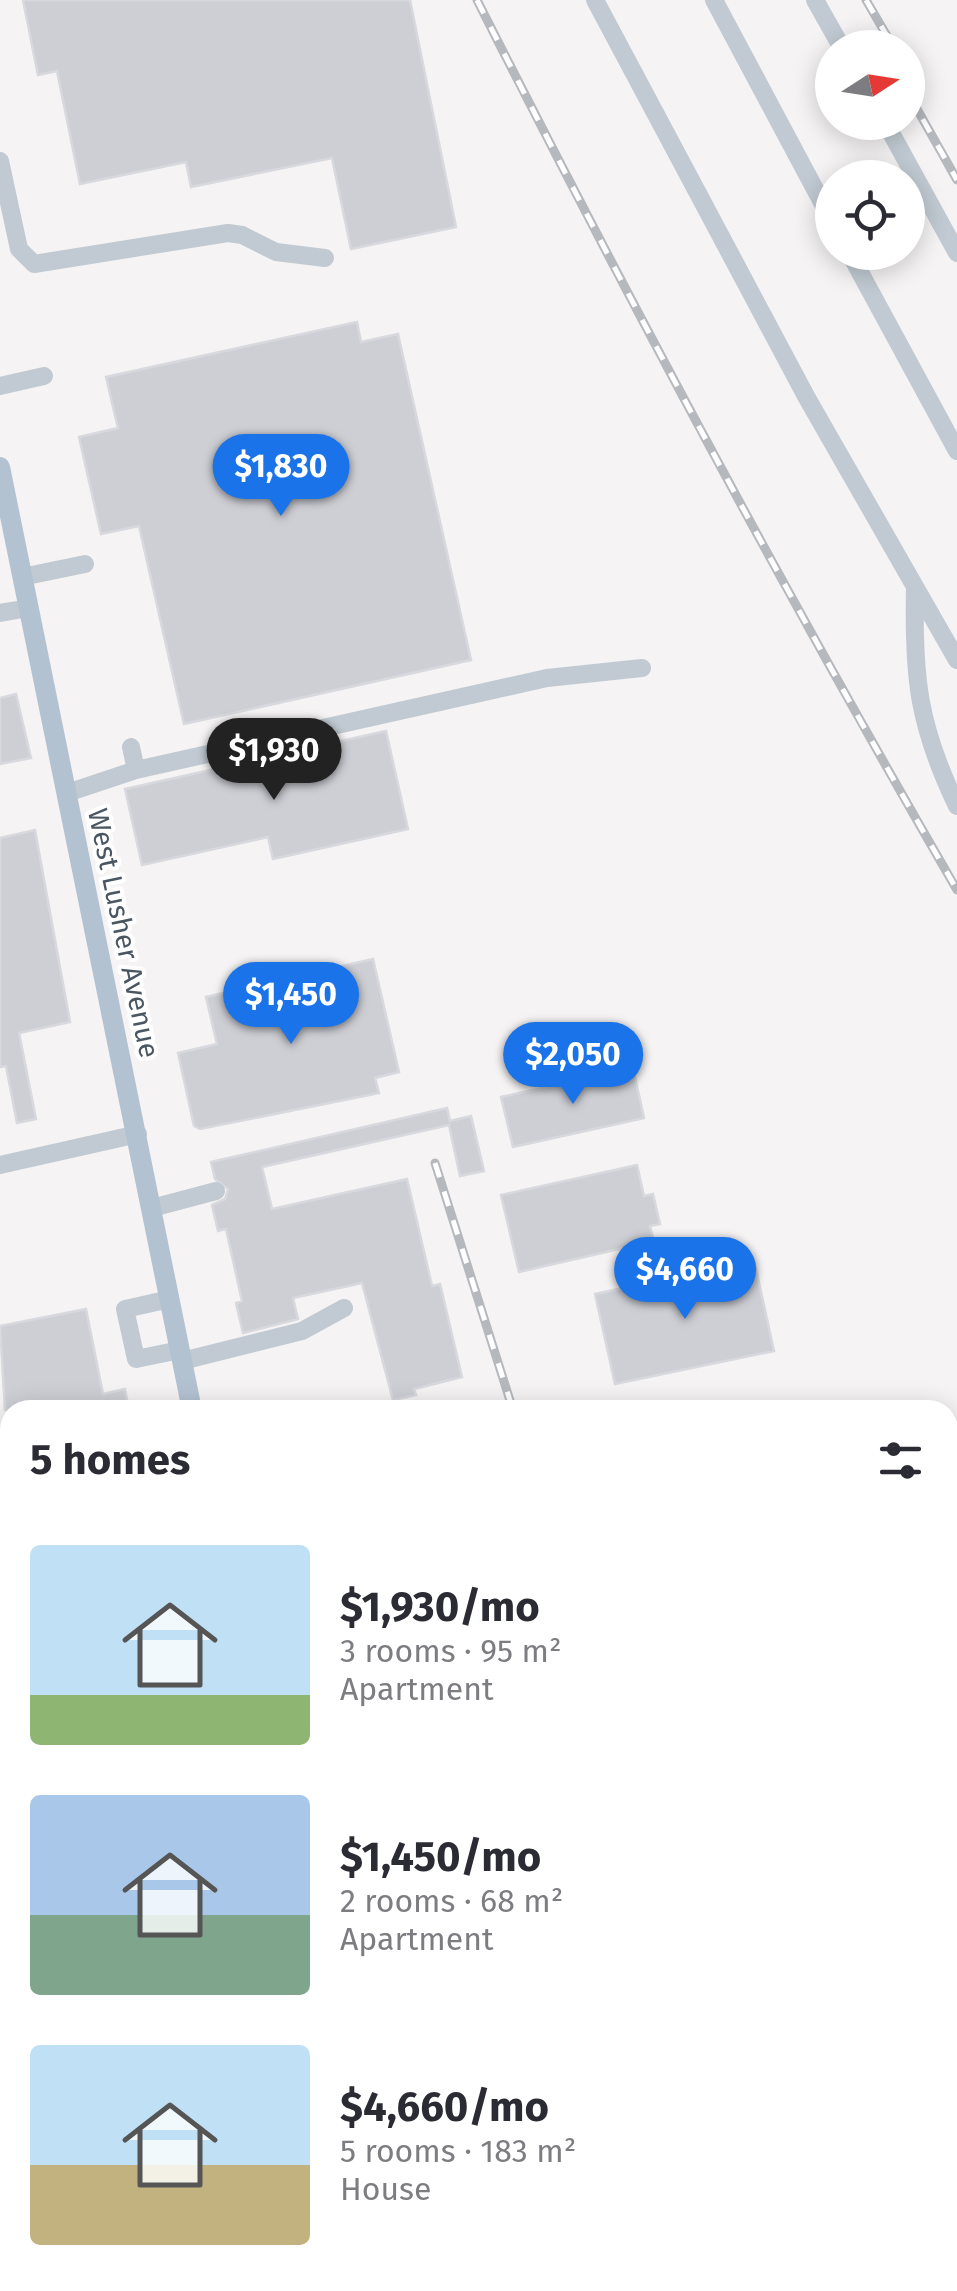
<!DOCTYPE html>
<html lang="en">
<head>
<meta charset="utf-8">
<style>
  :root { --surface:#fff; --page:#f7f7f7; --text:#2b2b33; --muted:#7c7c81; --accent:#1a73e8 }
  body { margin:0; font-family:"Fira Sans",sans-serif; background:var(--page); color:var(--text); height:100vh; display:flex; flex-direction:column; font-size:38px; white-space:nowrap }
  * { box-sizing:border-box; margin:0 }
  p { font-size:32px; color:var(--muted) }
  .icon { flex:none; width:55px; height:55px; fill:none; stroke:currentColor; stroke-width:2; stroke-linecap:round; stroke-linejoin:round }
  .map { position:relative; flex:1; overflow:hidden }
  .drawer { position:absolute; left:0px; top:1400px; width:958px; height:892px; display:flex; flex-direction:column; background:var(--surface); border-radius:30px 30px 0 0; box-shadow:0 5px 25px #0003 }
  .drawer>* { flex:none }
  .needle { width:65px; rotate:78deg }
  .controls { position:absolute; left:815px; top:30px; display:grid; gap:20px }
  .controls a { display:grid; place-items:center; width:110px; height:110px; border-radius:50%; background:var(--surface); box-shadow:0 5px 25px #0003; font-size:50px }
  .price { position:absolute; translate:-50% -85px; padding:0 22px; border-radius:35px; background:var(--accent); color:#fff; font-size:32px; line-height:65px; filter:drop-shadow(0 2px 5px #0008) }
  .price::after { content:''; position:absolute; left:50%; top:60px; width:30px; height:22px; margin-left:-15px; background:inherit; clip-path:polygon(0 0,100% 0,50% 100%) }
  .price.current { background:#222; color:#fff }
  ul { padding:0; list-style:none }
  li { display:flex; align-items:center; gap:30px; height:250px; padding:0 30px }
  li span { display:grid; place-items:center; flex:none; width:280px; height:200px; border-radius:10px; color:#555 }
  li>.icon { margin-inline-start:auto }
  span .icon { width:120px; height:120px; fill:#fffc; stroke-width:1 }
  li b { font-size:42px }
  h2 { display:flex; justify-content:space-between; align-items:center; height:120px; padding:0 30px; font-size:42px }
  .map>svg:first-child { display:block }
</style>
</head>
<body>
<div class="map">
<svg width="957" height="2291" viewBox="0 0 957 2291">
  <rect width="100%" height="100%" fill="#f5f3f3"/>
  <!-- building -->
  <path fill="#cdcfd5" stroke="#d7d9de" stroke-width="2.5" d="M 23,0 L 410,0 L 456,227 L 351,249 L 332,158 L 191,187 L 186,162 L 80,184 L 57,71 L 38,75 Z
    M 357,322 L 361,342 L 398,334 L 471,660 L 184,724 L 139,526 L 101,534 L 79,437 L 118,428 L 106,377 Z
    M 16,694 L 31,758 L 0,764 L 0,698 Z
    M 386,731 L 408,829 L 273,859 L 268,837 L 142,865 L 125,789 Z
    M 35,830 L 70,1022 L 19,1033 L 36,1119 L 17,1123 L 6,1066 L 0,1067 L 0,838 Z
    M 373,959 L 399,1072 L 375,1078 L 379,1093 L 200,1129 L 194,1126 L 178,1053 L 217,1044 L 206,997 Z
    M 633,1068 L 644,1118 L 513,1147 L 501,1097 Z
    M 447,1108 L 450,1121 L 471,1116 L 484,1171 L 460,1176 L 449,1125 L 262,1167 L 272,1209 L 407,1179 L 432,1286 L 440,1284 L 462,1377 L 414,1389 L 416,1395 L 393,1400 L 362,1283 L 293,1298 L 298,1319 L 243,1333 L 236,1303 L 242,1301 L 226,1229 L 218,1231 L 212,1205 L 225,1199 L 228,1189 L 215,1179 L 211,1162 Z
    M 637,1165 L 644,1196 L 653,1194 L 660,1224 L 650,1226 L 654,1241 L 519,1272 L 501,1195 Z
    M 754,1260 L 774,1351 L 615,1384 L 595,1294 Z
    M 86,1309 L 103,1394 L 125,1389 L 129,1410 L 5,1410 L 0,1326 Z"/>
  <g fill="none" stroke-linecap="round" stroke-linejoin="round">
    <!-- minor -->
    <path stroke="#c1cad2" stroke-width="18" d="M 595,0 L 807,398 L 957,660
      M 714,0 L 832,221
      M 815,0 L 842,48
      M 885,122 L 957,253
      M 0,161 L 19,249 L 34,264 L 228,233 L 242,235 L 276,252 L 325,258
      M 849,252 L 957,451
      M 0,386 L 44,376
      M 22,577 L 85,564
      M 915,588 C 913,677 918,725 957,806
      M 0,613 L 29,608
      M 131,747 L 136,770
      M 67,793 L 136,770 L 547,678 L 642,668
      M 0,1165 L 138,1134
      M 152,1208 L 216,1191
      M 170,1299 L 125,1309 L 136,1359 L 180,1350
      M 182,1361 L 302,1331 L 344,1308
      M 0,1530 L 10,1529
      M 0,1701 L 10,1699
      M 0,1798 L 10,1847
      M 948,1870 L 957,1868
      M 0,1901 L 10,1899
      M 0,2042 L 10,2061
      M 0,2089 L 10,2087
      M 0,2103 L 10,2180
      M 0,2225 L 10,2223
      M 100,2282 L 101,2291
      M 145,2282 L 146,2291
      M 238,2282 L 240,2291
      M 612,2282 L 614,2291"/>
    <!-- major -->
    <path stroke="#b3c2d1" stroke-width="20" d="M 0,467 L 192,1410
      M 368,2282 L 370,2291"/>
    <!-- rail casing -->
    <g stroke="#b5b8bd" stroke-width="9">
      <path id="rail" d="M 477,0 C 629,301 788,598 957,890
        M 866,0 L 894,48
        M 908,93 L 957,180
        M 435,1163 L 513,1410
        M 0,1545 L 10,1543
        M 948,1810 L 957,1812"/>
    </g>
    <!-- rail -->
    <use href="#rail" stroke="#fff" stroke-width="5" stroke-dasharray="15" stroke-linecap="butt"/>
  </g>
  <g text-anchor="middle" stroke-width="8" stroke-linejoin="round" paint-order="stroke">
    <!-- street labels -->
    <g font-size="28" fill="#4a5661" stroke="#fff">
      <text transform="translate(124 933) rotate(78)" y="10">West Lusher Avenue</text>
    </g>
  </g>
</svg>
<div class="controls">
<a><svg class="needle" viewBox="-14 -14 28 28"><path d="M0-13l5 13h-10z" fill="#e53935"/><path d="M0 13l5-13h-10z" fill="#7c7c81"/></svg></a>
<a><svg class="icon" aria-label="locate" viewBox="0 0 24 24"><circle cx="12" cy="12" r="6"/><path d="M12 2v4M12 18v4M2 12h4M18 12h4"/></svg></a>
</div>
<b class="price" style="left:281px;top:519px">$1,830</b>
<b class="price current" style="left:274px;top:803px">$1,930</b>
<b class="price" style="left:291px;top:1047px">$1,450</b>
<b class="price" style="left:573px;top:1107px">$2,050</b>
<b class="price" style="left:685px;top:1322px">$4,660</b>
<section class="drawer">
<h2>5 homes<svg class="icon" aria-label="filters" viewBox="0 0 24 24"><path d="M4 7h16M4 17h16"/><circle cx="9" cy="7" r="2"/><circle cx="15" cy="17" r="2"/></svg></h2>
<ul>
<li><span style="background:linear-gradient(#bfe0f5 75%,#8fb573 0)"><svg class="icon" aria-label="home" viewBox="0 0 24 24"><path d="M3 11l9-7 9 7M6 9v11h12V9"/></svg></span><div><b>$1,930/mo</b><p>3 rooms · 95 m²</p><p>Apartment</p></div></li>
<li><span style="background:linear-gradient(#a9c7e8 60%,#7fa58c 0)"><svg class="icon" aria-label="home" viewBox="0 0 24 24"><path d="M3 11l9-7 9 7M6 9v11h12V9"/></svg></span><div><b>$1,450/mo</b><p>2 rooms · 68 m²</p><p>Apartment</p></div></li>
<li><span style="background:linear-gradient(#bfe0f5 60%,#c2b280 0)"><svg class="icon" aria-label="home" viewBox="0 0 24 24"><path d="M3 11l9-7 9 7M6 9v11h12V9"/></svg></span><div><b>$4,660/mo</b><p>5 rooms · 183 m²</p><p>House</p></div></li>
</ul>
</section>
</div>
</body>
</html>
